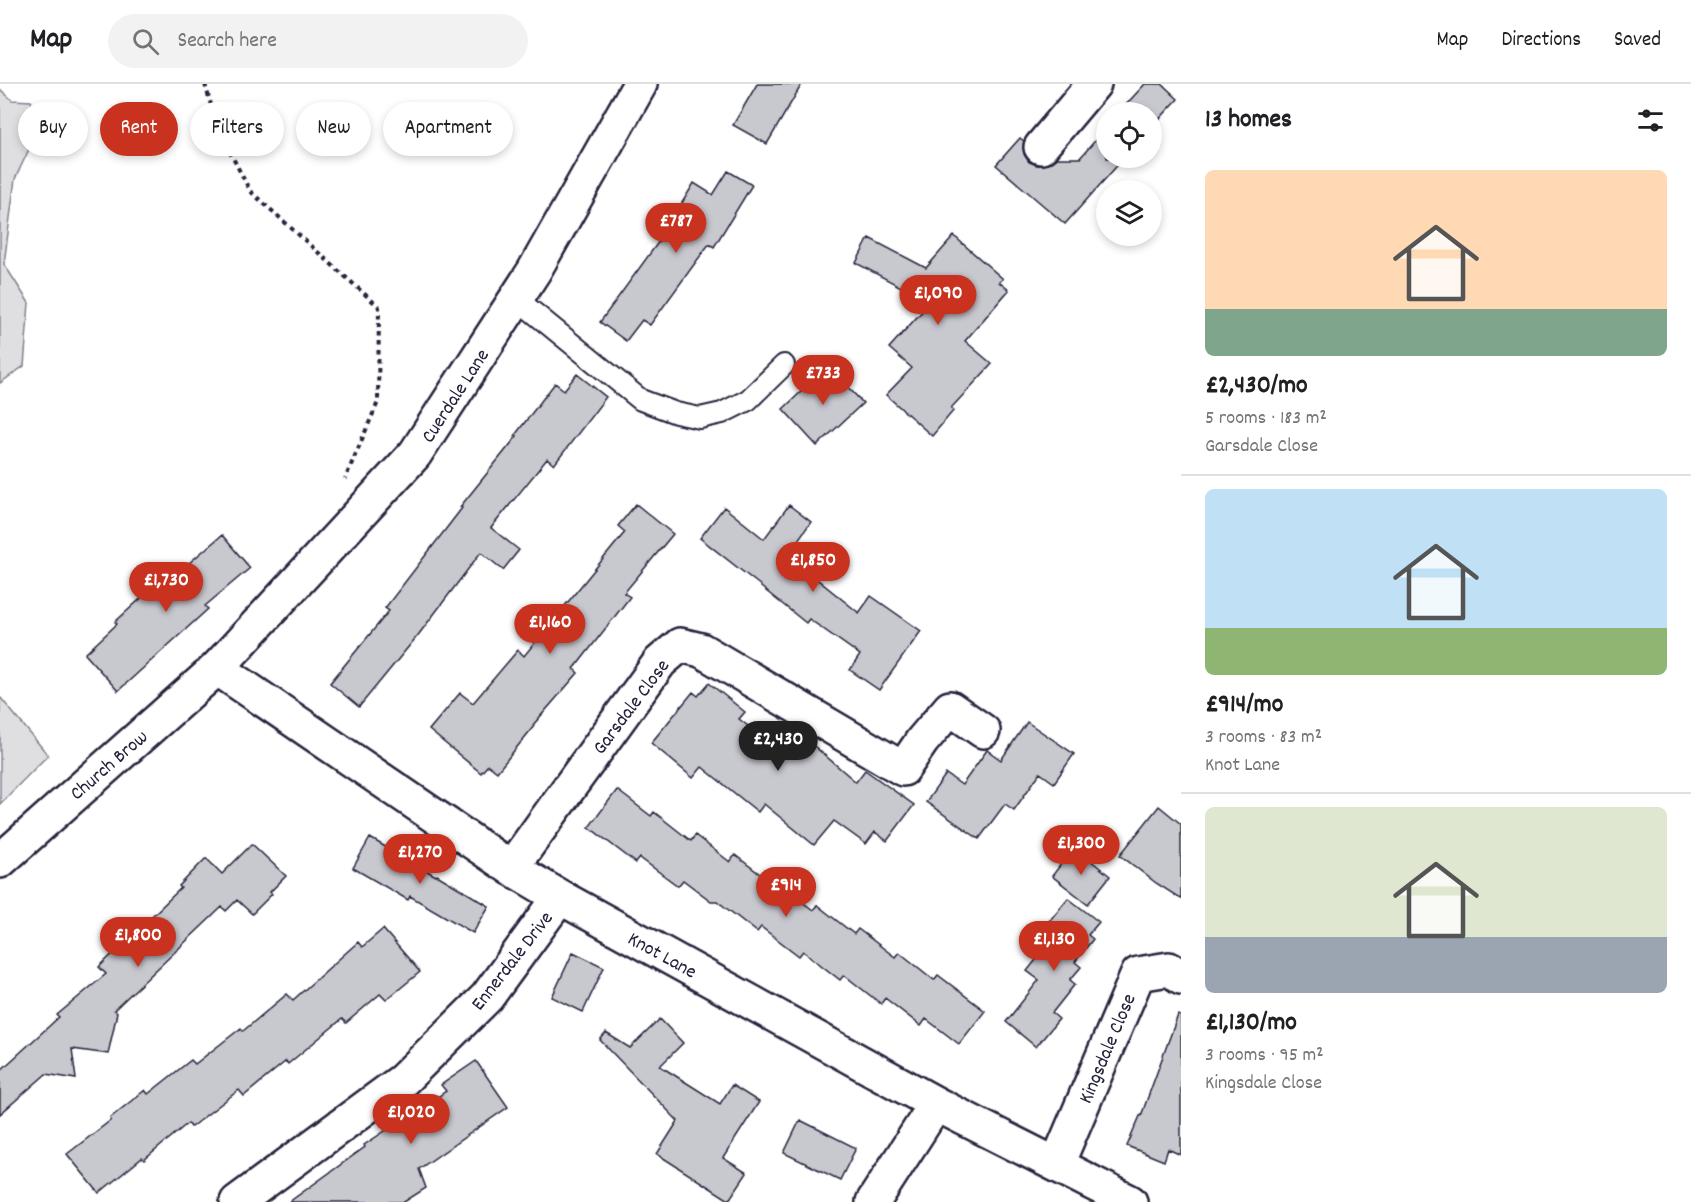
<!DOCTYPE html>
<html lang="en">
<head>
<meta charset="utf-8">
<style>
  :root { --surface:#fff; --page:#f2f2f2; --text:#202124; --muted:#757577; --line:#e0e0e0; --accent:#c8321e }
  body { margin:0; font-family:Dekko,sans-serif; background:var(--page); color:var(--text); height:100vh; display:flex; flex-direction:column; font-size:22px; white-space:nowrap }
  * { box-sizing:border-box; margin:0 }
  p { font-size:20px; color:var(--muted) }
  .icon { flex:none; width:33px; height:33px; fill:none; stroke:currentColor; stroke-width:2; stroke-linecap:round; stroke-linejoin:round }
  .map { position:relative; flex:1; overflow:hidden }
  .side { display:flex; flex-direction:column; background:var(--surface); width:510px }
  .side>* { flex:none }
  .hud { position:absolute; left:18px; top:18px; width:570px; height:54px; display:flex; gap:12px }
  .fabs { position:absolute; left:1096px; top:18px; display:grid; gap:12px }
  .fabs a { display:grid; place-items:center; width:66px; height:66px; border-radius:50%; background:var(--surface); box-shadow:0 3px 9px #0003; font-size:30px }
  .price { position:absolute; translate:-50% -51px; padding:0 14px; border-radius:21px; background:var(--accent); color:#fff; font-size:20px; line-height:39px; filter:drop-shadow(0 2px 3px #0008) }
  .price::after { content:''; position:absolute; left:50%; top:36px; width:18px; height:14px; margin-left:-9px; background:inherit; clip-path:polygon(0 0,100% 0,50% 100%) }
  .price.active { background:#222; color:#fff }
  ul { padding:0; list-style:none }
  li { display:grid; align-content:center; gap:12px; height:318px; padding:0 24px }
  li+li { border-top:2px solid var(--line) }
  li span { display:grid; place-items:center; height:186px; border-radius:9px; color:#555 }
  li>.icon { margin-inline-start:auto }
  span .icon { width:108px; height:108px; fill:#fffc; stroke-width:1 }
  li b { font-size:26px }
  h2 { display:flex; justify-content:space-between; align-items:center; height:72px; padding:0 24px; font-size:26px }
  .chip { padding:0 21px; border-radius:27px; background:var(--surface); box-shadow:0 3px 9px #0003; font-size:21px; line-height:54px }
  .chip.active { background:var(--accent); color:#fff }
  header { display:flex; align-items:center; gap:36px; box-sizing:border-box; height:84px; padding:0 30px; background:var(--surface); border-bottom:2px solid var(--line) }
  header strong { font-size:28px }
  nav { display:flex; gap:33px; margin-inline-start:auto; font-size:21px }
  .search { width:420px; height:54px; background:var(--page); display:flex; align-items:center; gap:15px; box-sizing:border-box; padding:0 21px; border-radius:33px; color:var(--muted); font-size:22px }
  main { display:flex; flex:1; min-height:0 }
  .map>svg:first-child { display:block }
</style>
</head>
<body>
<header>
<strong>Map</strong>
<div class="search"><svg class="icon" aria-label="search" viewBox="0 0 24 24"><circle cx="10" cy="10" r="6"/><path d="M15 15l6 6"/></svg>Search here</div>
<nav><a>Map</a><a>Directions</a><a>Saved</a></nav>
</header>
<main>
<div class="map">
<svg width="1181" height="1118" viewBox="0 0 1181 1118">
  <rect width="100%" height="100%" fill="#fff"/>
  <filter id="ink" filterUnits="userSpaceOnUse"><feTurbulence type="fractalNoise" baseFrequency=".0167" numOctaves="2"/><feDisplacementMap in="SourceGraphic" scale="12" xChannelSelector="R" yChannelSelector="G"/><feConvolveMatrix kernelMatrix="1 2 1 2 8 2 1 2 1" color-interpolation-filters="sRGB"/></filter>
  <g filter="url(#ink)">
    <!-- green -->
    <path fill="#dfdfe2" stroke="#80808e" stroke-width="1.5" d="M 0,5 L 12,16 L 31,17 L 40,42 L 15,95 L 4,180 L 29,219 L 24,282 L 0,299 Z
      M 0,613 L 48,671 L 0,720 Z"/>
    <!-- building -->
    <path fill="#c8c8cf" stroke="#22223b" stroke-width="1.5" d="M 757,0 L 802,0 L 767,60 L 733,41 Z
      M 1145,0 L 1162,0 L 1178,15 L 1152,43 L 1152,28 L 1119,28 Z
      M 1107,43 L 1107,74 L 1124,74 L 1065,140 L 996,81 L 1020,54 L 1024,57 L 1024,70 L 1029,78 L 1037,81 L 1048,80 L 1057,74 L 1080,74 Z
      M 728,87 L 752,101 L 714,163 L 709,160 L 650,241 L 642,236 L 626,257 L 600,238 L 673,138 L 671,137 L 694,99 L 713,111 Z
      M 954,152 L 1003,195 L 999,198 L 1009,206 L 965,257 L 992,280 L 951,324 L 954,326 L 932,352 L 886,311 L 912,284 L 889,264 L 926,223 L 905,205 L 856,179 L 869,154 L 926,184 Z
      M 828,282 L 863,319 L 817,362 L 783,325 Z
      M 577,290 L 606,313 L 554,381 L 547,375 L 491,444 L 519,466 L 503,486 L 481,468 L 419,550 L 359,623 L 330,599 L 389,527 L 385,524 L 462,424 L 460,423 L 517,352 L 515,351 L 555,299 L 564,306 Z
      M 636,420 L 673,450 L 624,509 L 630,513 L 574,585 L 578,589 L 533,641 L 534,642 L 497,688 L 488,681 L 481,689 L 429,646 L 460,609 L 473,619 L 518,566 L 524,572 L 625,448 L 618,442 Z
      M 789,421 L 811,438 L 787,471 L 859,529 L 871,512 L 921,547 L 879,606 L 850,586 L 860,571 L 809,535 L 806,539 L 761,503 L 761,502 L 700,454 L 724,423 L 764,455 Z
      M 222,451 L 250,484 L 205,522 L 208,525 L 118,607 L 85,570 L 117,540 L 115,538 L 172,486 L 176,490 Z
      M 709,599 L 745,628 L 739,635 L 783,669 L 800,650 L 856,698 L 865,686 L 914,721 L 887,757 L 875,748 L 866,760 L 834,737 L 814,761 L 764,720 L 758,728 L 702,683 L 693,694 L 651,659 L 693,608 L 698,612 Z
      M 1027,638 L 1074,670 L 1054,699 L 1040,689 L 1014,726 L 1005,720 L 979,755 L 926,718 L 946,690 L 962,701 L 987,666 L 1001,676 Z
      M 617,706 L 651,732 L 654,728 L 691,757 L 695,751 L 730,778 L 735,771 L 773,800 L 775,797 L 813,826 L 817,821 L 854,850 L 858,845 L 895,873 L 899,868 L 934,896 L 938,891 L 985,927 L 959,960 L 926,935 L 921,942 L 885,914 L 881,920 L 844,891 L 840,896 L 803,867 L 799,872 L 761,843 L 757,848 L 717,817 L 711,817 L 683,796 L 678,802 L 640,774 L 636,779 L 589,743 Z
      M 1159,722 L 1181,740 L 1181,815 L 1156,799 L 1120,771 Z
      M 370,754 L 436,792 L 437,791 L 489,822 L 473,849 L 410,812 L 408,816 L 353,784 Z
      M 252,760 L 286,792 L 270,808 L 272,810 L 252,830 L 237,816 L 226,827 L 222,823 L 114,926 L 117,929 L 108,970 L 72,965 L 76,995 L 46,990 L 0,1030 L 0,987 L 59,933 L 57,931 L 106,890 L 99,883 L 181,804 L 179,802 L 206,774 L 222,790 Z
      M 1074,763 L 1110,792 L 1088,820 L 1052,792 Z
      M 1068,814 L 1099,838 L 1088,851 L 1093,855 L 1075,878 L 1081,883 L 1070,896 L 1075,900 L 1052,929 L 1059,935 L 1036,963 L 1006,938 L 1039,896 L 1027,887 L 1056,851 L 1045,842 Z
      M 383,845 L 420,888 L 386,916 L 380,910 L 346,939 L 342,935 L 288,980 L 286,977 L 244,1012 L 239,1006 L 191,1043 L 188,1039 L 144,1076 L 142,1074 L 99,1109 L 67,1070 L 111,1036 L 110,1034 L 145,1006 L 148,1010 L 191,976 L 195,980 L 241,944 L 243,947 L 287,910 L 293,916 L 358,858 L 362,863 Z
      M 573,868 L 604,883 L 583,928 L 552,913 Z
      M 1178,931 L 1181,932 L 1181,1071 L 1168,1065 L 1164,1077 L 1127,1062 L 1140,1032 L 1141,1032 Z
      M 660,935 L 683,959 L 660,982 L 720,1020 L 732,1001 L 759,1018 L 723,1074 L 747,1089 L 729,1116 L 657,1070 L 678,1037 L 600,956 L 606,949 L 630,964 Z
      M 476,977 L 508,1023 L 419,1085 L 426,1104 L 404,1118 L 289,1118 L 365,1063 L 364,1061 L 391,1043 L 392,1045 L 446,1007 L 441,1001 Z
      M 800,1036 L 856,1064 L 840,1096 L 784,1069 Z"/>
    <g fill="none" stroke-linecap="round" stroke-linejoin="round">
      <!-- service casing -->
      <g stroke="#22223b" stroke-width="24">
        <path id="service" d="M 517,215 L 641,316 L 676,329 L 700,334 L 722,329 L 748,316 L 784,281"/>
      </g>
      <!-- minor casing -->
      <g stroke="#22223b" stroke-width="38">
        <path id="minor" d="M 1041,63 L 1094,0
          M 217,584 L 511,784 L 560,813 L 936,1020 L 1130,1118
          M 511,784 L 660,578 L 680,561 L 701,566 L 903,685 L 922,657 L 950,624 L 983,647
          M 1057,1080 L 1138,890 L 1169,885 L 1181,893
          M 237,1118 L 403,996 L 487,913 L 560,813
          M 873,1118 L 936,1020"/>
      </g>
      <!-- secondary casing -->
      <g stroke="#22223b" stroke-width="38">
        <path id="secondary" d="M 0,777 L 217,584 L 415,370 L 534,187 L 640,0"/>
      </g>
      <!-- path -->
      <path stroke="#22223b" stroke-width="4" stroke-dasharray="4.5 4.5" stroke-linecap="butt" d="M 205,0 L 218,45 L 250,107 L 379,223 L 378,318 L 345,395"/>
      <!-- service -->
      <use href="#service" stroke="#fff" stroke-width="20"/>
      <!-- minor -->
      <use href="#minor" stroke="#fff" stroke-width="33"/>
      <!-- secondary -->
      <use href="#secondary" stroke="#fff" stroke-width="33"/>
    </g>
  </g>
  <g text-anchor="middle" stroke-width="4.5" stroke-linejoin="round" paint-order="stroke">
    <!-- street labels -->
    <g font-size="20" fill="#22223b" stroke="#fff">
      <text transform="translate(454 311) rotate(-57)" y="7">Cuerdale Lane</text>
      <text transform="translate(630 622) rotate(-53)" y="7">Garsdale Close</text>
      <text transform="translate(108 680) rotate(-41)" y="7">Church Brow</text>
      <text transform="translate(663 870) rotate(29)" y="7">Knot Lane</text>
      <text transform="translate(511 876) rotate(-52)" y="7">Ennerdale Drive</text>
      <text transform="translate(1106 964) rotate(-67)" y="7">Kingsdale Close</text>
    </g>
  </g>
</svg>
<div class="fabs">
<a><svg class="icon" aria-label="locate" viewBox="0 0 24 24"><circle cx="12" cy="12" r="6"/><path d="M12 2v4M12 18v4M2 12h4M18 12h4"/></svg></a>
<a><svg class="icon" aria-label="layers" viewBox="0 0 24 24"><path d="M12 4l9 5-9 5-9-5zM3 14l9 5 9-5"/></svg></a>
</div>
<b class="price" style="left:676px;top:170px">£787</b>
<b class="price" style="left:938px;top:242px">£1,090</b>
<b class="price" style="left:823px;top:322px">£733</b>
<b class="price" style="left:813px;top:509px">£1,850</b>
<b class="price" style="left:166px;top:529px">£1,730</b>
<b class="price" style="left:550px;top:571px">£1,160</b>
<b class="price active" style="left:778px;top:688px">£2,430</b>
<b class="price" style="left:1081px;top:792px">£1,300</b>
<b class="price" style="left:420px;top:801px">£1,270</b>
<b class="price" style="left:786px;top:834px">£914</b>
<b class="price" style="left:138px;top:884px">£1,800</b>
<b class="price" style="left:1054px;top:888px">£1,130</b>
<b class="price" style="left:411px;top:1061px">£1,020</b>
<div class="hud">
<a class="chip">Buy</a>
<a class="chip active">Rent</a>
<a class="chip">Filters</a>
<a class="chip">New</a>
<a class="chip">Apartment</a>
</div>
</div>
<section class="side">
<h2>13 homes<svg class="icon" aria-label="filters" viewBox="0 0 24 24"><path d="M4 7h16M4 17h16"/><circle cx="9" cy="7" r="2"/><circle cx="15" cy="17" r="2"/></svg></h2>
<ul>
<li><span style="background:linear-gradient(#ffd9b3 75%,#7fa58c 0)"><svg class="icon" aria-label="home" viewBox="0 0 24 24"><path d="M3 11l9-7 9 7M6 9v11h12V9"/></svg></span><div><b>£2,430/mo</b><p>5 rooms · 183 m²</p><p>Garsdale Close</p></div></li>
<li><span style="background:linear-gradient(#bfe0f5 75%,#8fb573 0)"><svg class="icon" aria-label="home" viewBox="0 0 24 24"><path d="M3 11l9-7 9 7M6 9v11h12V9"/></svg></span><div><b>£914/mo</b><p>3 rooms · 83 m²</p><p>Knot Lane</p></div></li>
<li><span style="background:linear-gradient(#dfe7d0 70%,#9aa5b1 0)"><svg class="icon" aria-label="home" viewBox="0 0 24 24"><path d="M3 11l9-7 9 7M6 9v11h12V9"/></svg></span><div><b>£1,130/mo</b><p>3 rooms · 95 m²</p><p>Kingsdale Close</p></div></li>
</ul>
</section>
</main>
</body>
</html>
